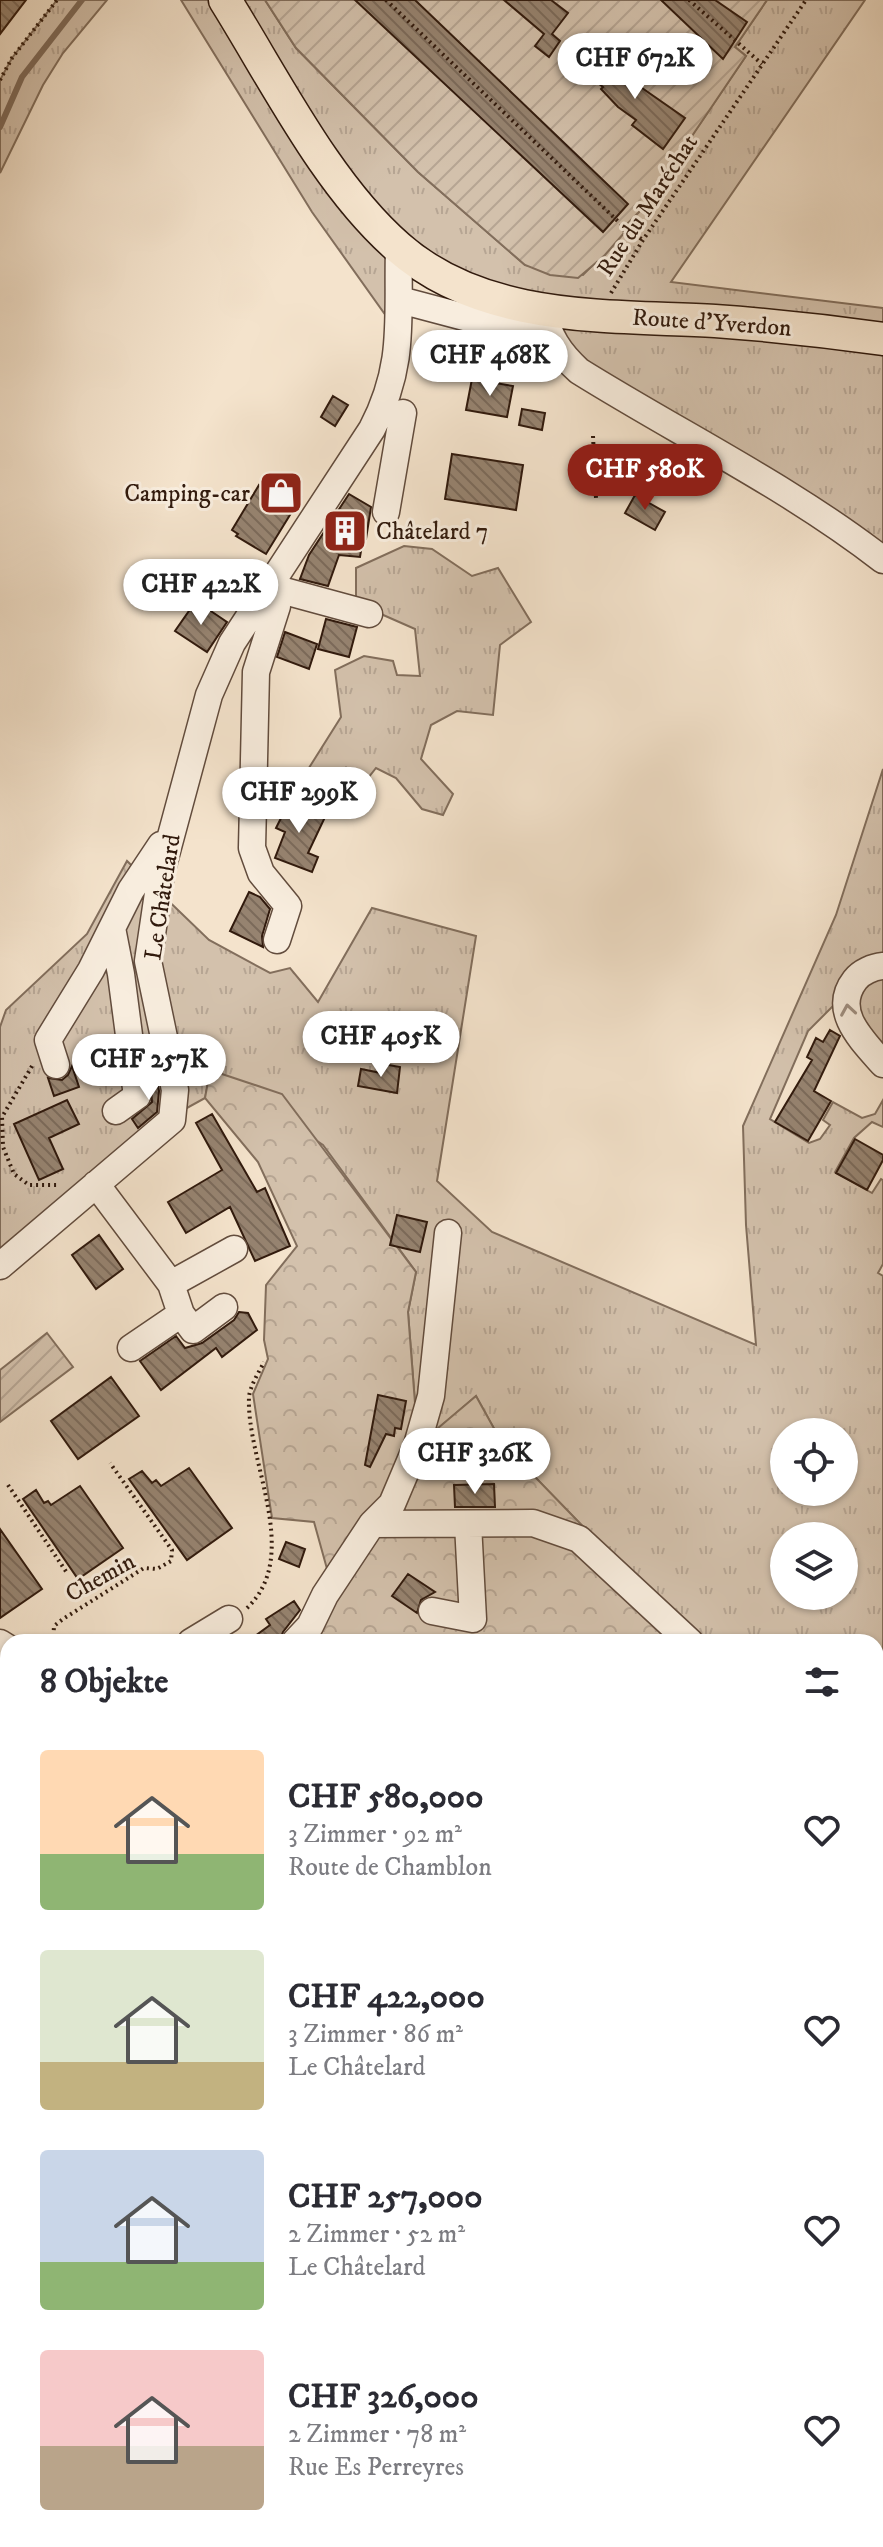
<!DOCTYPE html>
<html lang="de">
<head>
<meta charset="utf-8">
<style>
  :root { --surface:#fff; --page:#f2f2f3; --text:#2b2b33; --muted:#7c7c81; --accent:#8f2418 }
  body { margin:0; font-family:"IM FELL DW Pica",serif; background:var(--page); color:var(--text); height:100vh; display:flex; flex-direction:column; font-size:30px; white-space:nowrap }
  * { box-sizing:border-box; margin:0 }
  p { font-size:26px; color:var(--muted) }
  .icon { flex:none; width:44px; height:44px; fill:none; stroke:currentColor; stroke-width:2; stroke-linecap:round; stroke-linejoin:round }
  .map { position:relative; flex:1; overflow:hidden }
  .sheet { position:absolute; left:0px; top:1634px; width:884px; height:914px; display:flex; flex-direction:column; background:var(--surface); border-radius:24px 24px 0 0; box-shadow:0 2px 6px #0004 }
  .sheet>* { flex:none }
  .buttons { position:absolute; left:770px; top:1418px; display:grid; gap:16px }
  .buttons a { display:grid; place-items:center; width:88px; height:88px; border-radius:50%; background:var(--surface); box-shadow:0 2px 6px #0004; font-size:40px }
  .price { position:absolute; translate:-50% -68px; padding:0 18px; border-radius:28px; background:#fff; color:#222; font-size:26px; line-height:52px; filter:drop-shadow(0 2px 4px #0008) }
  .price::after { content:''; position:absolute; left:50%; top:48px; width:24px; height:18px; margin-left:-12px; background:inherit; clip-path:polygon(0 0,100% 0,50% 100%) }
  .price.current { background:var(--accent); color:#fff }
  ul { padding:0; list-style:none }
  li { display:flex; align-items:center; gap:24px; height:200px; padding:0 40px }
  li span { display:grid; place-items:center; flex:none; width:224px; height:160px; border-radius:8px; color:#555 }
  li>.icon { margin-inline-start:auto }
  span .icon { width:96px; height:96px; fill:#fffc; stroke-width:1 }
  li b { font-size:34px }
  h2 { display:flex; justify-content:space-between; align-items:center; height:96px; padding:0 40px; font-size:34px }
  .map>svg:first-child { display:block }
</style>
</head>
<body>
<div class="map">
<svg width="883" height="2547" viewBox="0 0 883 2547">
  <defs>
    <pattern id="grass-tufts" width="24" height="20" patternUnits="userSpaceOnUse" patternTransform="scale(2)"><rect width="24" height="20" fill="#d3c1ac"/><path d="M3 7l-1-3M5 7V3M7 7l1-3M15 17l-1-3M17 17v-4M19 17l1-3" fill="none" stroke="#b6a593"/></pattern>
    <pattern id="forest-crowns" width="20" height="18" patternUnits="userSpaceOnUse" patternTransform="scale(2)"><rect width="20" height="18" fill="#d3c1ac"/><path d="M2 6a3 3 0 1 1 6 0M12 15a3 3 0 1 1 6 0" fill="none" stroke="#b6a593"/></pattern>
    <pattern id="garden-furrows" width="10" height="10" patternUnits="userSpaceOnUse" patternTransform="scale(2)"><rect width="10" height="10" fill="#d3c1ac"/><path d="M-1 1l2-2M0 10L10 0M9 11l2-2" fill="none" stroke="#b6a593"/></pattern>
    <pattern id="building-back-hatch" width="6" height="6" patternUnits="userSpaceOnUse" patternTransform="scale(2)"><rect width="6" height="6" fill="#968370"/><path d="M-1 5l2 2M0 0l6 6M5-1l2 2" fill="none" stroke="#7b6a5a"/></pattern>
  </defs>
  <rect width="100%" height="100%" fill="#f4e3cc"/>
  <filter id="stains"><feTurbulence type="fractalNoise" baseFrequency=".0025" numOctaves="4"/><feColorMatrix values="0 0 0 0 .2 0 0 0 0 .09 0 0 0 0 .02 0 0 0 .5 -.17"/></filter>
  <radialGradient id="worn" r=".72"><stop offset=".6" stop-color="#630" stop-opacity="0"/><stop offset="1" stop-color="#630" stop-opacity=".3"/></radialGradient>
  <!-- grass -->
  <path fill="url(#grass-tufts)" stroke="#826e5c" stroke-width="2" fill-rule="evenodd" d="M 57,0 L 107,0 L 63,53 L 43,85 L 0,173 L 0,80 L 12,58 Z
    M 181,0 L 265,0 L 296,48 L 418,172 L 525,265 L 583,275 L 624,233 L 621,230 L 644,206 L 746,56 L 735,47 L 767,0 L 865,0 L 671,282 L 883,308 L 883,560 L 399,249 L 400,300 L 384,313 L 312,212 Z
    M 404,546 L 432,549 L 472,576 L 498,568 L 531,622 L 500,645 L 493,715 L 457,711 L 431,725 L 421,759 L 453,794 L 443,815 L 422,809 L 396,778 L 376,768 L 353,797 L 325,789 L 307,771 L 341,717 L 335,670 L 364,656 L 393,661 L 397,675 L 420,676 L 415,629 L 356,603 L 356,568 Z
    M 883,769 L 883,1064 L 845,994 L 808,1031 L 770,1119 L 809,1143 L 820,1139 L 830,1125 L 823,1120 L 833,1102 L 862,1118 L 875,1114 L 883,1100 L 883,1127 L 872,1122 L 854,1138 L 835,1172 L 872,1193 L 881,1179 L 883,1180 L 883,1264 L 878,1273 L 883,1276 L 883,1831 L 876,1824 L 876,1642 L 695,1642 L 502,1443 L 476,1396 L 425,1440 L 417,1429 L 408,1312 L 416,1272 L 323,1145 L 211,1070 L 205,1098 L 165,1120 L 0,1261 L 0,1027 L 6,1010 L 87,934 L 127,861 L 209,940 L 270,973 L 290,968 L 318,1002 L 372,908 L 476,936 L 437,1181 L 492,1232 L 756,1345 L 746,1225 L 743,1126 L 836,915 ZM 784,1432 L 844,1432 L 844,1492 L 784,1492 ZM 784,1536 L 844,1536 L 844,1596 L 784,1596 Z
    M 0,2073 L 8,2086 L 8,2248 L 0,2263 Z
    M 876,2397 L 883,2404 L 883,2547 L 423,2547 L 425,2540 L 876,2540 Z"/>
  <!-- forest -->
  <path fill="url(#forest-crowns)" stroke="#826e5c" stroke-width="2" d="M 210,1070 L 282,1094 L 416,1272 L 408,1312 L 417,1429 L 425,1439 L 476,1396 L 502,1443 L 695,1642 L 302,1642 L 334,1594 L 314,1522 L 272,1518 L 253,1394 L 268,1359 L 264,1340 L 266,1285 L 297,1246 L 258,1162 L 205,1098 Z
    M 0,1659 L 8,1663 L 8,2086 L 0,2073 Z
    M 876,1830 L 883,1836 L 883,2009 L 876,2032 Z
    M 8,2248 L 8,2540 L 425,2540 L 423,2547 L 0,2547 L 0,2263 Z
    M 876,2301 L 883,2311 L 883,2404 L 876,2397 Z"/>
  <!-- garden -->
  <path fill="url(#garden-furrows)" stroke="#826e5c" stroke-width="2" d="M 265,0 L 767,0 L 735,47 L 746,56 L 644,207 L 622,229 L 624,233 L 605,255 L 578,278 L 550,275 L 525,265 L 418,172 L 296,48 Z
    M 47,1333 L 73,1367 L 0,1422 L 0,1370 Z"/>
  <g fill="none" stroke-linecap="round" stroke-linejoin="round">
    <!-- stream -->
    <path stroke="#7e6a59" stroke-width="6" d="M 0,127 L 22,77 L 82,0"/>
  </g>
  <!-- building -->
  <path fill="url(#building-back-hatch)" stroke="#311a0d" stroke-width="2" d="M 0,0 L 26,0 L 0,34 Z
    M 355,0 L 415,0 L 628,204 L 603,232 Z
    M 504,0 L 551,0 L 568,13 L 552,34 L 560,41 L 549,57 L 535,46 L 544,34 Z
    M 661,0 L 715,0 L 747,22 L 723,59 Z
    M 602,50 L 626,68 L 622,74 L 685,118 L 663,149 L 632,125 L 636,120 L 618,107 L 601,89 L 603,87 L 585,73 Z
    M 472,379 L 513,386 L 507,417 L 466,410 Z
    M 333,396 L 348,405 L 335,426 L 321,417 Z
    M 522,409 L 545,413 L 542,430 L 519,425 Z
    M 452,454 L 523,465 L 516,510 L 445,499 Z
    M 624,457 L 649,471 L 635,495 L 610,480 Z
    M 272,479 L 301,497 L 266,554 L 236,536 L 238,534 L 232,530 L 259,485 L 265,489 Z
    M 349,494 L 371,507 L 366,539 L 363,539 L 360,557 L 339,555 L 328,586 L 300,579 L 309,555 Z
    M 635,495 L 665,512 L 655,530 L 625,513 Z
    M 196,601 L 227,622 L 207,652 L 175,631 Z
    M 326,619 L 357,627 L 349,657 L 318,649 Z
    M 285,632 L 317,644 L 309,669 L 277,657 Z
    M 291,798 L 326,815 L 308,853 L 318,857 L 312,872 L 275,858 L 285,832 L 276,828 Z
    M 249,892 L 260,897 L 270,909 L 262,936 L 263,947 L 230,931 Z
    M 830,1030 L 840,1036 L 814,1091 L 831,1101 L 808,1141 L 775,1122 L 812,1060 L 807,1057 L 816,1038 L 823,1042 Z
    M 383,1064 L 400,1067 L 397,1093 L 358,1086 L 361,1069 L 381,1073 Z
    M 72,1066 L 79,1087 L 54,1096 L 48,1078 L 62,1080 L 68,1075 Z
    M 149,1066 L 154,1068 L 159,1091 L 157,1112 L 138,1128 L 132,1119 L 152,1102 Z
    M 67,1100 L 79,1124 L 49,1138 L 63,1169 L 39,1180 L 14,1124 Z
    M 212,1114 L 257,1192 L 265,1188 L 290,1246 L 255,1261 L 230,1207 L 186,1233 L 168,1202 L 222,1170 L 196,1123 Z
    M 855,1139 L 883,1155 L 883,1160 L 867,1190 L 836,1173 Z
    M 397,1215 L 427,1222 L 420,1252 L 390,1245 Z
    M 99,1235 L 123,1269 L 96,1289 L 72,1255 Z
    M 239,1312 L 248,1313 L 257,1330 L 222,1357 L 216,1348 L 161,1390 L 140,1361 L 176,1336 L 185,1348 L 202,1343 L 234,1320 Z
    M 111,1377 L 139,1416 L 78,1459 L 51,1421 Z
    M 378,1395 L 406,1401 L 401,1429 L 395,1428 L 394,1436 L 386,1434 L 370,1467 L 365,1465 Z
    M 189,1468 L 232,1528 L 187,1560 L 129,1479 L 142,1471 L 152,1483 L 156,1480 L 161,1486 Z
    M 494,1484 L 495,1507 L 455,1507 L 454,1485 Z
    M 80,1486 L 123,1548 L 78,1579 L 23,1499 L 36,1490 L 44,1503 L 48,1501 L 51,1505 Z
    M 0,1529 L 42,1589 L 0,1618 Z
    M 286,1542 L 305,1549 L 299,1567 L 279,1559 Z
    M 408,1574 L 435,1592 L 421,1600 L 417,1613 L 392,1596 Z
    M 294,1601 L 300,1610 L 283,1632 L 279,1642 L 247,1642 L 270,1625 L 266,1619 Z"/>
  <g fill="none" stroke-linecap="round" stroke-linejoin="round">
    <!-- minor casing -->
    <g stroke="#624c3d" stroke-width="29">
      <path id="minor" d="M 400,300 L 551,340
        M 541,310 C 551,338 557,351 579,371 C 680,434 789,487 883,560
        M 386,512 L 403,413
        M 274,581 L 277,589 L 369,614
        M 112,928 L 121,974 L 137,1096 L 116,1111
        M 277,940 L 288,906 L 261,873 L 252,848 L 256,672 L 277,606 L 277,589
        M 883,966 C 873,967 861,972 855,980 C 831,1011 862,1040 883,1064
        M 56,1065 L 48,1040 L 91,970 L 131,890 L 161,845
        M 96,1184 L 171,1284 L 181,1314 L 131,1348
        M 0,1266 L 172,1120 L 175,1090 L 148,961 L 161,873 L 209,695 L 232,643 L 372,429 C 406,364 397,318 399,248
        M 171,1284 L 234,1249
        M 181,1314 L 193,1330 L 224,1307
        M 372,1524 L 392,1504 L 417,1445 L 431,1396 L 448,1233
        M 432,1611 L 473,1619 L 468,1524
        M 191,1642 L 229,1619
        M 295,1642 L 310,1626 L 325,1595 L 372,1524 L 533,1523 L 579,1539 L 690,1642
        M 0,1643 L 8,1648
        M 876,1827 L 883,1833
        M 876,1875 L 883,1877
        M 876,2187 L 883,2196"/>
    </g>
    <!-- major casing -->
    <g stroke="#311a0d" stroke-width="35">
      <path id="major" d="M 225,0 C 275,80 327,185 398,247 C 484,323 607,315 715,321 C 771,325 827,331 883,339"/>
    </g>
    <!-- path -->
    <path stroke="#311a0d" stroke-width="4" stroke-dasharray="2 4" stroke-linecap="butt" d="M 386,0 L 624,227 L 643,240
      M 689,0 L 762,64
      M 0,80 L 12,58 L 57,0
      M 611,293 L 643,240 L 806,0
      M 593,436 L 596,498
      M 32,1066 L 2,1117 L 3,1147 L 14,1174 L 29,1185 L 60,1185
      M 8,1485 L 67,1573
      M 247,1608 C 303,1555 246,1461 249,1397 C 250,1386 259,1372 264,1362
      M 53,1642 L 54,1626 L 63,1619 L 144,1568 L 157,1569 L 171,1561 L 172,1550 L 110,1463
      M 290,2547 L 291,2540"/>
    <!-- minor -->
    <use href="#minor" stroke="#f8edde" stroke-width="26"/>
    <!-- major -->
    <use href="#major" stroke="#f4e3cc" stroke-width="32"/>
  </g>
  <!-- one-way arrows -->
  <defs><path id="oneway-chevron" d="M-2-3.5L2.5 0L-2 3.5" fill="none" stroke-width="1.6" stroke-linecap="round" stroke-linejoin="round" transform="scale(2)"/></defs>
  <use stroke="#9e8e80" href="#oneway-chevron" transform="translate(848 1010) rotate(-99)"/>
  <!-- icons -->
  <defs>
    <g id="shop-square" transform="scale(2.3)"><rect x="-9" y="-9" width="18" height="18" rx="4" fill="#8f2418" stroke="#f8edde"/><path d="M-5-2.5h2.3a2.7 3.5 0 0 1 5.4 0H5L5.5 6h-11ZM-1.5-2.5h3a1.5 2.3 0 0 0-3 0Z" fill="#fff"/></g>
    <g id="building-square" transform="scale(2.3)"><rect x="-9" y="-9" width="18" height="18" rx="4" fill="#8f2418" stroke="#f8edde"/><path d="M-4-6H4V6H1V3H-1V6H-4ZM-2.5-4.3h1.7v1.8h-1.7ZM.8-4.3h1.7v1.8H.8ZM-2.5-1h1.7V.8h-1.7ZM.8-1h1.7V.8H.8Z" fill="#fff"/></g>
  </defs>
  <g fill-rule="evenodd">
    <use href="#shop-square" x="281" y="493"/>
    <use href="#building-square" x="345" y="531"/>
  </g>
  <g text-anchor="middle" stroke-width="6" stroke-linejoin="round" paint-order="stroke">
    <!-- street labels -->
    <g font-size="24" fill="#311a0d" stroke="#f8edde">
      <text transform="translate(647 205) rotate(-57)" y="8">Rue du Maréchat</text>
      <text transform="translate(712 322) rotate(4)" y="8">Route d'Yverdon</text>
      <text transform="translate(162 897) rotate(-81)" y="8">Le Châtelard</text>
      <text transform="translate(100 1577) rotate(-29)" y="8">Chemin</text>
    </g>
    <!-- poi labels -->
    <g font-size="24" fill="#311a0d" stroke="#f8edde" text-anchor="end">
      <text x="250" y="501">Camping-car</text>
      <text x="376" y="539" text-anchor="start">Châtelard 7</text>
    </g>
  </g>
  <rect width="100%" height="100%" filter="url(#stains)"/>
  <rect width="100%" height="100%" fill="url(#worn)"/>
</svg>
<div class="buttons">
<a><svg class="icon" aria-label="locate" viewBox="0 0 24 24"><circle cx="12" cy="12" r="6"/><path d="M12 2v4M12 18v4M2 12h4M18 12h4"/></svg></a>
<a><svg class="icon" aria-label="layers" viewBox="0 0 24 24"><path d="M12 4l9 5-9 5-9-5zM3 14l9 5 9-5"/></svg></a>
</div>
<b class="price" style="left:635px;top:101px">CHF 672K</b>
<b class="price" style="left:490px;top:398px">CHF 468K</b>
<b class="price current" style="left:645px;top:512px">CHF 580K</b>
<b class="price" style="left:201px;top:627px">CHF 422K</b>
<b class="price" style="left:299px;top:835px">CHF 299K</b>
<b class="price" style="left:381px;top:1079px">CHF 405K</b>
<b class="price" style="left:149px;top:1102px">CHF 257K</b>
<b class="price" style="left:475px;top:1496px">CHF 326K</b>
<section class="sheet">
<h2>8 Objekte<svg class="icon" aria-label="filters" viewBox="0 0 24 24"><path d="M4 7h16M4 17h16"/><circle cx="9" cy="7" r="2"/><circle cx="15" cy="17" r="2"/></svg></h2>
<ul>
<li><span style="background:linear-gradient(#ffd9b3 65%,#8fb573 0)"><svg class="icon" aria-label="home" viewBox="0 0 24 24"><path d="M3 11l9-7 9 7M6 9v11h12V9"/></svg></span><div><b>CHF 580,000</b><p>3 Zimmer · 92 m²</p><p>Route de Chamblon</p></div><svg class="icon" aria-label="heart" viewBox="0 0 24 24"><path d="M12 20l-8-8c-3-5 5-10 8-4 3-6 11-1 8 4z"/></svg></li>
<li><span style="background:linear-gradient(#dfe7d0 70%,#c2b280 0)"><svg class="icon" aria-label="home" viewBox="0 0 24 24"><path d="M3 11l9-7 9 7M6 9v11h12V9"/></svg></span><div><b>CHF 422,000</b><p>3 Zimmer · 86 m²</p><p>Le Châtelard</p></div><svg class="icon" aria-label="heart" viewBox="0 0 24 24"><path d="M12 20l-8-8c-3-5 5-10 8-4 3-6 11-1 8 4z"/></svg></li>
<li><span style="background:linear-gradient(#c9d6e8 70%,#8fb573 0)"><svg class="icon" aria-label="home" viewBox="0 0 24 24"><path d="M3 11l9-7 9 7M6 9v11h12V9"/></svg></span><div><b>CHF 257,000</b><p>2 Zimmer · 52 m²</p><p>Le Châtelard</p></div><svg class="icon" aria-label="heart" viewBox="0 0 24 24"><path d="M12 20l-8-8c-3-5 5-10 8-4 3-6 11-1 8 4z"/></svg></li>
<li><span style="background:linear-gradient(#f6c9c9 60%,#b9a48a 0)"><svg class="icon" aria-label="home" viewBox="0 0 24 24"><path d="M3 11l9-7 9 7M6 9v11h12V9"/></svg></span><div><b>CHF 326,000</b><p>2 Zimmer · 78 m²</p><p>Rue Es Perreyres</p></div><svg class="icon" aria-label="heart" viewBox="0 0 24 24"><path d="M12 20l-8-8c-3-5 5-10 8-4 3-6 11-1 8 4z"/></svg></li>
</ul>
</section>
</div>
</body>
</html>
